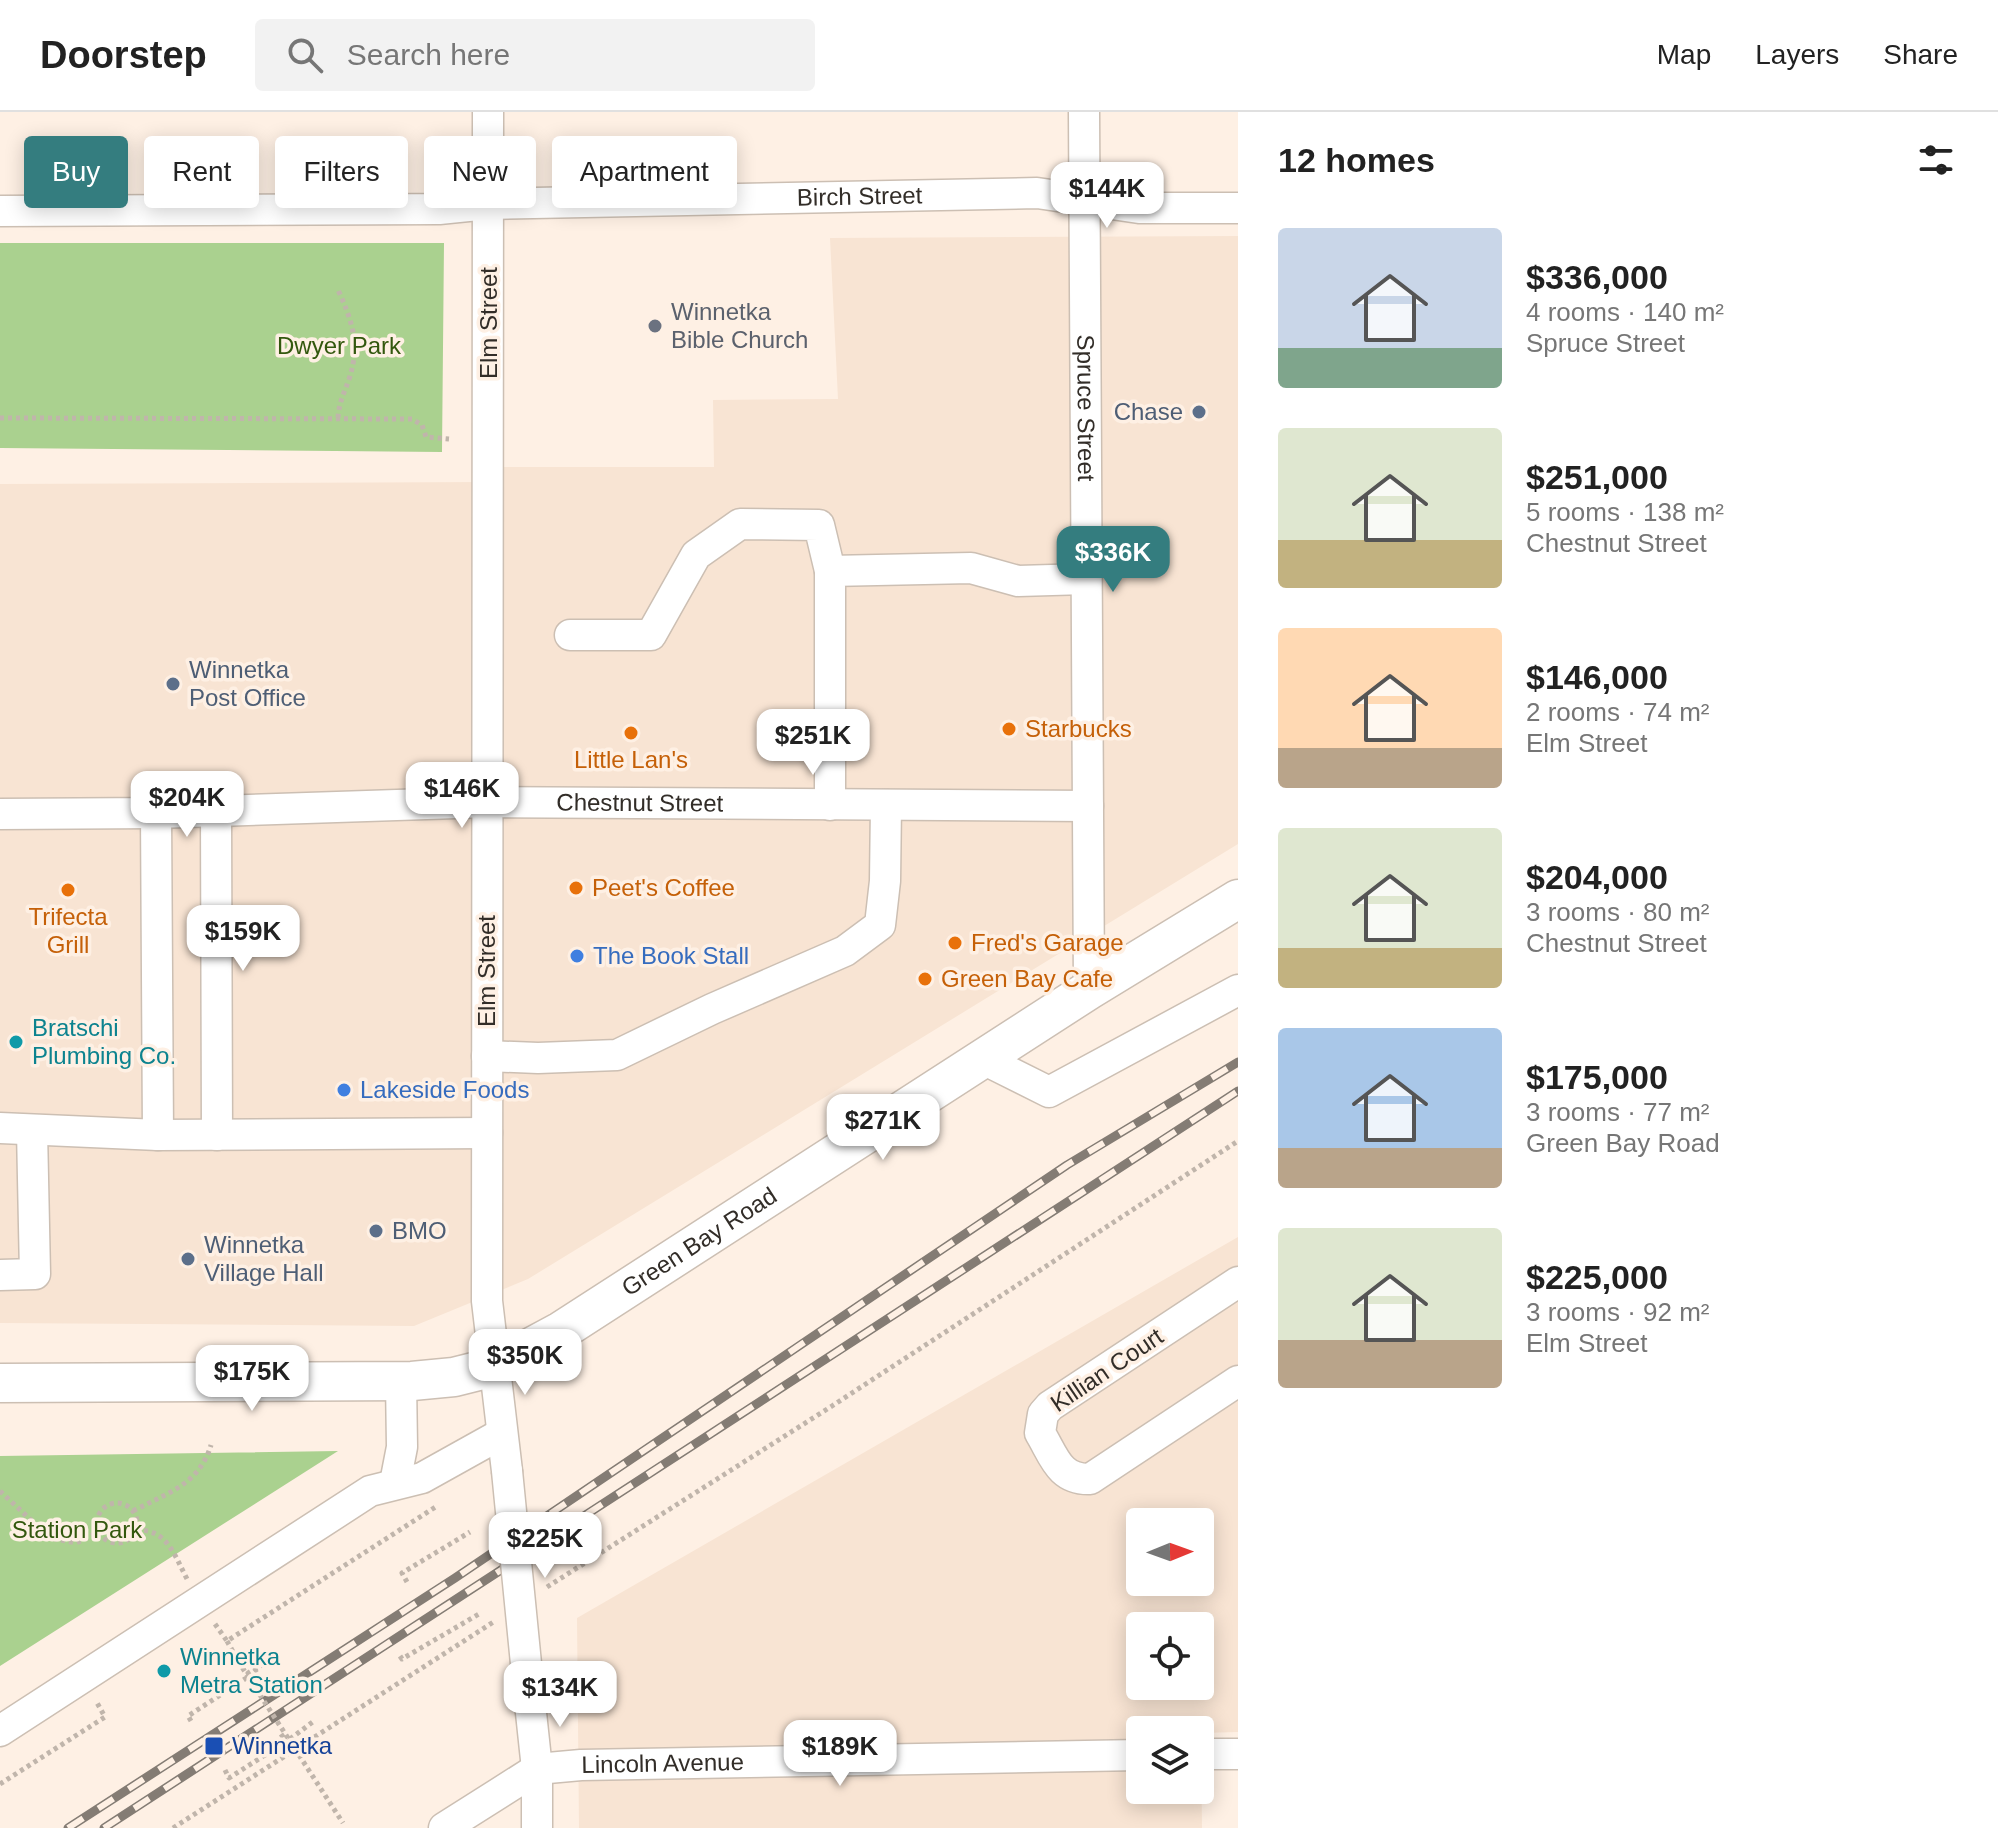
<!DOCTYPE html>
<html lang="en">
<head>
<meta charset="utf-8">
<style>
  :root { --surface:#fff; --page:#f2f2f2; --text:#222; --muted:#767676; --line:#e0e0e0; --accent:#347d7f }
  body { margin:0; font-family:Arial,sans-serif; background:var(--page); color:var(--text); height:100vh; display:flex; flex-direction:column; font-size:30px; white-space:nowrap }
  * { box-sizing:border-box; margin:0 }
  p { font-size:26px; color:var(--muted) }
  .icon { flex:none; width:44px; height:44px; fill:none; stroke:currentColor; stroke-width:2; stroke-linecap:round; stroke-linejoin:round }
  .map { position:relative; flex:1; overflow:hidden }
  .details { display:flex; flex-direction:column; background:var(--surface); width:760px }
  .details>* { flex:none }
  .top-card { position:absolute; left:24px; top:24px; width:760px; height:72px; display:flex; gap:16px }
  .needle { width:52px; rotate:89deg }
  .fabs { position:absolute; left:1126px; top:1396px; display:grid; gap:16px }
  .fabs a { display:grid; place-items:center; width:88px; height:88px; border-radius:8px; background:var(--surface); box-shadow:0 4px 20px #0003; font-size:40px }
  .price { position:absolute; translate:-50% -68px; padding:0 18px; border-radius:16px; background:#fff; color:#222; font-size:26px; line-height:52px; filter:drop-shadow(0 2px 4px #0008) }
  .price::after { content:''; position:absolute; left:50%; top:48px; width:24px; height:18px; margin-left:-12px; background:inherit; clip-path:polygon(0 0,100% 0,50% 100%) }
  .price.on { background:var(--accent); color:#fff }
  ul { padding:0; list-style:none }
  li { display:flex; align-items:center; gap:24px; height:200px; padding:0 40px }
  li span { display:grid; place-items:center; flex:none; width:224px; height:160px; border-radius:8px; color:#555 }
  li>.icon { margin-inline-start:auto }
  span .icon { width:96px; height:96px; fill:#fffc; stroke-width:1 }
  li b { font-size:34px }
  h2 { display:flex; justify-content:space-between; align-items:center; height:96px; padding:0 40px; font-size:34px }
  .chip { padding:0 28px; border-radius:8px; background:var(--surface); box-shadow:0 4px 20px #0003; font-size:28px; line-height:72px }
  .chip.on { background:var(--accent); color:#fff }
  header { display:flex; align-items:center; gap:48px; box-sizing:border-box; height:112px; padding:0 40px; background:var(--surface); border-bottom:2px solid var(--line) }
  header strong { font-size:38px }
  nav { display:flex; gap:44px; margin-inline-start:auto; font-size:28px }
  .search { width:560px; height:72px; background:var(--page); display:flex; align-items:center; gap:20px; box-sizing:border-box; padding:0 28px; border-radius:8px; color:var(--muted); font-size:30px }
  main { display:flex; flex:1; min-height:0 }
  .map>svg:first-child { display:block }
</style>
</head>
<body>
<header>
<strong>Doorstep</strong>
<div class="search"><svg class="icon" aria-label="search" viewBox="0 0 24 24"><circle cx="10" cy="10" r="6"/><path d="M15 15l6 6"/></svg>Search here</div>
<nav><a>Map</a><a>Layers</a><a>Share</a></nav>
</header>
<main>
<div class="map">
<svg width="1238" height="1716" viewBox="0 0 1238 1716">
  <rect width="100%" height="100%" fill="#fef0e4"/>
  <!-- built -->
  <path fill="#f8e4d3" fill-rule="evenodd" d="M 1238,124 L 1238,732 L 528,1167 L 414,1214 L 0,1211 L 0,372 L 488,370 L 488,355 L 714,355 L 713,288 L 838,287 L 830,126 Z
    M 1238,1125 L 1238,1620 L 1201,1621 L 1202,1716 L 579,1716 L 577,1506 ZM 1140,1410 L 1200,1410 L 1200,1470 L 1140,1470 ZM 1140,1514 L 1200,1514 L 1200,1574 L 1140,1574 ZM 1140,1618 L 1200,1618 L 1200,1678 L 1140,1678 Z"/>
  <!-- green -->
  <path fill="#aad18f" d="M 0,131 L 444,131 L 442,340 L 0,336 Z
    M 338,1339 L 0,1554 L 0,1344 Z"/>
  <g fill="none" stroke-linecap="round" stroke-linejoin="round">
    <!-- minor casing -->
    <g stroke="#ccbfb3" stroke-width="33">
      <g id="minor">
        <path d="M 488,0 L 487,1189 L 507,1359"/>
        <path id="s1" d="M 1084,0 L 1089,878"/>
        <path id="s2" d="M 0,99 L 439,97 L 488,92 L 1037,81 L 1139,96 L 1238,96"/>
        <path d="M 570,523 L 651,523 L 696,443 L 740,412 L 819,413 L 830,459"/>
        <path d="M 830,693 L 830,459 L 971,456 L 1018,469 L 1086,467"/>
        <path d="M 216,699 L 217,1023"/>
        <path d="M 156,701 L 158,1023"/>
        <path id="s3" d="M 0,702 L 156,701 L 487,690 L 1088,694"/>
        <path d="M 487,944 L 538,946 L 617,943 L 712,897 L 845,839 L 880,813 L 885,769 L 886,693"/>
        <path d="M 985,948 L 1049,980 L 1238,878"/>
        <path d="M 0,1016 L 158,1023 L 487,1021"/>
        <path d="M 0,1163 L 35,1162 L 32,1018"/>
        <path d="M 1238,1170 L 1050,1294 L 1043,1302 L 1040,1321 C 1054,1344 1059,1368 1090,1367 L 1238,1269"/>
        <path d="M 395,1371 L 402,1335 L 401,1269"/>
        <path d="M 529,1582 L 537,1657 L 537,1716"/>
        <path d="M 0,1619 L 370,1379 L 422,1366 L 501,1322"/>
        <path d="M 1200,1642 L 1238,1642"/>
        <path id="s4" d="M 444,1716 L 537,1657 L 581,1653 L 1140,1643"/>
      </g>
    </g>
    <!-- major casing -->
    <g stroke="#ccbfb3" stroke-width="41">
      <g id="major">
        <path id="s5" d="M 0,1271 L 412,1269 L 454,1265 L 494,1255 L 561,1219 L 1089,878 L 1238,787"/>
      </g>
    </g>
    <!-- path -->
    <path stroke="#c0b5ab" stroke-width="5" stroke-dasharray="4 4" stroke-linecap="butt" d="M 0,306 L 412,307 L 422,313 L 426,325 L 449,327
      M 338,306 C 339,289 345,280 350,264 C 360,232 352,208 338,178
      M 0,1379 L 50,1426 L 76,1431 L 99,1420
      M97 1411a20 20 0 1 1 40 0a20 20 0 1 1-40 0Z
      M 133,1399 C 167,1381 199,1373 211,1333
      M 136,1418 C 167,1417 174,1442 187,1467
      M 407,1470 L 402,1461 L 470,1420
      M 547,1475 L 832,1294 L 1238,1029
      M 215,1512 L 227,1529 L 437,1394
      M 227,1529 L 238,1549
      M 400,1544 L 402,1547 L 479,1502
      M 253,1569 L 248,1561 L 264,1551
      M 191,1609 L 188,1604 L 248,1565
      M 281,1622 L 292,1638
      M 290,1627 L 314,1609
      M 0,1672 L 105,1605 L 96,1589
      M 173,1716 L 495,1509"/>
    <!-- minor -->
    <use href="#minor" stroke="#fff" stroke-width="30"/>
    <!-- major -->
    <use href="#major" stroke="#fff" stroke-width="38"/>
    <!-- rail casing -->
    <g stroke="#847c74" stroke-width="9">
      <path id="rail" d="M 68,1716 L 455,1466 L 1067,1053 L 1238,950
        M 104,1716 L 1238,979"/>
    </g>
    <!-- rail -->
    <use href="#rail" stroke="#fef0e4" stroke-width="6" stroke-dasharray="18" stroke-linecap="butt"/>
    <!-- minor-bridge casing -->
    <g stroke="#ccbfb3" stroke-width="33" stroke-linecap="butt">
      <path id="minor-bridge" d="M 507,1359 L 529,1582"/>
    </g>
    <!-- path-bridge -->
    <path stroke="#c0b5ab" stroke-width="5" stroke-dasharray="4 4" stroke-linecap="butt" d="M 238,1549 L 343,1711
      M 248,1565 L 264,1551
      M 225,1658 L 229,1666 L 290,1627"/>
    <!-- minor-bridge -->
    <use href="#minor-bridge" stroke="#fff" stroke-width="30"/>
  </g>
  <!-- markers -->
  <circle fill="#6b7280" stroke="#fef0e4" stroke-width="3" cx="655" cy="214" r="8"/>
  <g fill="#5c6f8a" stroke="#fef0e4" stroke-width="3">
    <circle cx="1199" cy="300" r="8"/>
    <circle cx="173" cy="572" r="8"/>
    <circle cx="376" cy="1119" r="8"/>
    <circle cx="188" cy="1147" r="8"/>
  </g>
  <g fill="#e8710a" stroke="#fef0e4" stroke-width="3">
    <circle cx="1009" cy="617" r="8"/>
    <circle cx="631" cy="621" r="8"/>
    <circle cx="576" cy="776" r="8"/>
    <circle cx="68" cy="778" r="8"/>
    <circle cx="955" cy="831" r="8"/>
    <circle cx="925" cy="867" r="8"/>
  </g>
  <g fill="#3f7fe0" stroke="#fef0e4" stroke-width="3">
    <circle cx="577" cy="844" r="8"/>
    <circle cx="344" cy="978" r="8"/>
  </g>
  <g fill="#0f9aa8" stroke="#fef0e4" stroke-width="3">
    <circle cx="16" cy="930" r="8"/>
    <circle cx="164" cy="1559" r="8"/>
  </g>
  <rect fill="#1a4fb4" stroke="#fef0e4" stroke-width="3" x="204" y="1624" width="20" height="20" rx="4"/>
  <g text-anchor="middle" stroke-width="7" stroke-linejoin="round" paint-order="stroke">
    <!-- street labels -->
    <g font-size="24" fill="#322d28" stroke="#fef0e4">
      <text dy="8" stroke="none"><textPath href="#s2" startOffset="860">Birch Street</textPath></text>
      <text transform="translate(489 211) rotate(-90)" y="8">Elm Street</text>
      <text dy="8" stroke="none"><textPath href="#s1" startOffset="296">Spruce Street</textPath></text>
      <text dy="8" stroke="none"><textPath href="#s3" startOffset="640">Chestnut Street</textPath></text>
      <text transform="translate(487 859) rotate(-90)" y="8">Elm Street</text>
      <text dy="8" stroke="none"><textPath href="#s5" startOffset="736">Green Bay Road</textPath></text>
      <text transform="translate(1107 1258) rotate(-34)" y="8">Killian Court</text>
      <text dy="8" stroke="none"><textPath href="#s4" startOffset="236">Lincoln Avenue</textPath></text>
    </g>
    <!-- worship labels -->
    <g font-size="24" fill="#5b616d" stroke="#fef0e4" text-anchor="start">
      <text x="671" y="208">Winnetka<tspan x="671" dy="28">Bible Church</tspan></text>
    </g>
    <!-- park labels -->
    <g font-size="24" fill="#33580e" stroke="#fef0e4">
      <text x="339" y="242">Dwyer Park</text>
      <text x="77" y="1426">Station Park</text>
    </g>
    <!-- service labels -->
    <g font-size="24" fill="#4e5e75" stroke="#fef0e4" text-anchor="start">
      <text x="1183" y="308" text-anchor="end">Chase</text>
      <text x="189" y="566">Winnetka<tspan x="189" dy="28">Post Office</tspan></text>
      <text x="392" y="1127">BMO</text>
      <text x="204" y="1141">Winnetka<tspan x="204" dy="28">Village Hall</tspan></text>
    </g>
    <!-- food labels -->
    <g font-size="24" fill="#c56008" stroke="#fef0e4" text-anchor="start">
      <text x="1025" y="625">Starbucks</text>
      <text x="631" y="656" text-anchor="middle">Little Lan's</text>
      <text x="592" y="784">Peet's Coffee</text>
      <text x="68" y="813" text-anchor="middle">Trifecta<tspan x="68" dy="28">Grill</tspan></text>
      <text x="971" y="839">Fred's Garage</text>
      <text x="941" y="875">Green Bay Cafe</text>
    </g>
    <!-- shop labels -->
    <g font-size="24" fill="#366cbe" stroke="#fef0e4" text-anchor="start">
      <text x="593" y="852">The Book Stall</text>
      <text x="360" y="986">Lakeside Foods</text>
    </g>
    <!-- culture labels -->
    <g font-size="24" fill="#0d838f" stroke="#fef0e4" text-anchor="start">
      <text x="32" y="924">Bratschi<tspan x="32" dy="28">Plumbing Co.</tspan></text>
      <text x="180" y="1553">Winnetka<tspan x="180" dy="28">Metra Station</tspan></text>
    </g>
    <!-- transit labels -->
    <g font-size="24" fill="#164399" stroke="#fef0e4" text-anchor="start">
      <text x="232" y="1642">Winnetka</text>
    </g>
  </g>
</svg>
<div class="fabs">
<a><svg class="needle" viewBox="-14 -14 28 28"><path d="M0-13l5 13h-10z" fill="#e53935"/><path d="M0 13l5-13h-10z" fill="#767676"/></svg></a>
<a><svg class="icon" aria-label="locate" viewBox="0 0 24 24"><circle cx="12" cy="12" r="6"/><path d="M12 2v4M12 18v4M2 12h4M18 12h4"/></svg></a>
<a><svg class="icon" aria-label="layers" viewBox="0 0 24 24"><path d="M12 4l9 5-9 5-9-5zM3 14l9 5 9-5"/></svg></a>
</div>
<b class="price" style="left:1107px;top:118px">$144K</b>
<b class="price on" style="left:1113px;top:482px">$336K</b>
<b class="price" style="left:813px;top:665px">$251K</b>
<b class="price" style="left:462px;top:718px">$146K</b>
<b class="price" style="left:187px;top:727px">$204K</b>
<b class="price" style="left:243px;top:861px">$159K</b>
<b class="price" style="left:883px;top:1050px">$271K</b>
<b class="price" style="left:525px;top:1285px">$350K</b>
<b class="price" style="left:252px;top:1301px">$175K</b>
<b class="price" style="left:545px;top:1468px">$225K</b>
<b class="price" style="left:560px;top:1617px">$134K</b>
<b class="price" style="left:840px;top:1676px">$189K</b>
<div class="top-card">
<a class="chip on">Buy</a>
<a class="chip">Rent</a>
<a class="chip">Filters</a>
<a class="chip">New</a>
<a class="chip">Apartment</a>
</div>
</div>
<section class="details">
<h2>12 homes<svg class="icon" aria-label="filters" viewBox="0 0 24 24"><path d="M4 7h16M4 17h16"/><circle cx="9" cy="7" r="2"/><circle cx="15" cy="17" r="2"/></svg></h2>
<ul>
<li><span style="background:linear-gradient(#c9d6e8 75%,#7fa58c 0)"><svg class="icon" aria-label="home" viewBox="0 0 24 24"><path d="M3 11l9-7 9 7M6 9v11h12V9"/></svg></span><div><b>$336,000</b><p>4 rooms · 140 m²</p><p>Spruce Street</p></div></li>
<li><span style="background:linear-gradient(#dfe7d0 70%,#c2b280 0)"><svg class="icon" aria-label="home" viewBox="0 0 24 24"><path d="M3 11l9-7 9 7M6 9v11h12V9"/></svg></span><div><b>$251,000</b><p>5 rooms · 138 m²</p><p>Chestnut Street</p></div></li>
<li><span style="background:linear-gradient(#ffd9b3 75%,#b9a48a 0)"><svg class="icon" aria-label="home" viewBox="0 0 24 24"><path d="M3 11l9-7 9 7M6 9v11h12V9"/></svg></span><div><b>$146,000</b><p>2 rooms · 74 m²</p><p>Elm Street</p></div></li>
<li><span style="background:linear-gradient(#dfe7d0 75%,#c2b280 0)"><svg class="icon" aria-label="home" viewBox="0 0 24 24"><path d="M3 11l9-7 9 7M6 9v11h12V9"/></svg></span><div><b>$204,000</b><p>3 rooms · 80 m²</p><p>Chestnut Street</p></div></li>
<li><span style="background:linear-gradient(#a9c7e8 75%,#b9a48a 0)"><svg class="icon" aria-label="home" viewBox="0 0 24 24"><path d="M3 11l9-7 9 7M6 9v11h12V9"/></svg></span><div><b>$175,000</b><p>3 rooms · 77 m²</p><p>Green Bay Road</p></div></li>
<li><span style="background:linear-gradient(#dfe7d0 70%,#b9a48a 0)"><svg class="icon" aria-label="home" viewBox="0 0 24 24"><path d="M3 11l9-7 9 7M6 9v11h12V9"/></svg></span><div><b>$225,000</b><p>3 rooms · 92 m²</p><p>Elm Street</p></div></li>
</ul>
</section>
</main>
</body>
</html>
